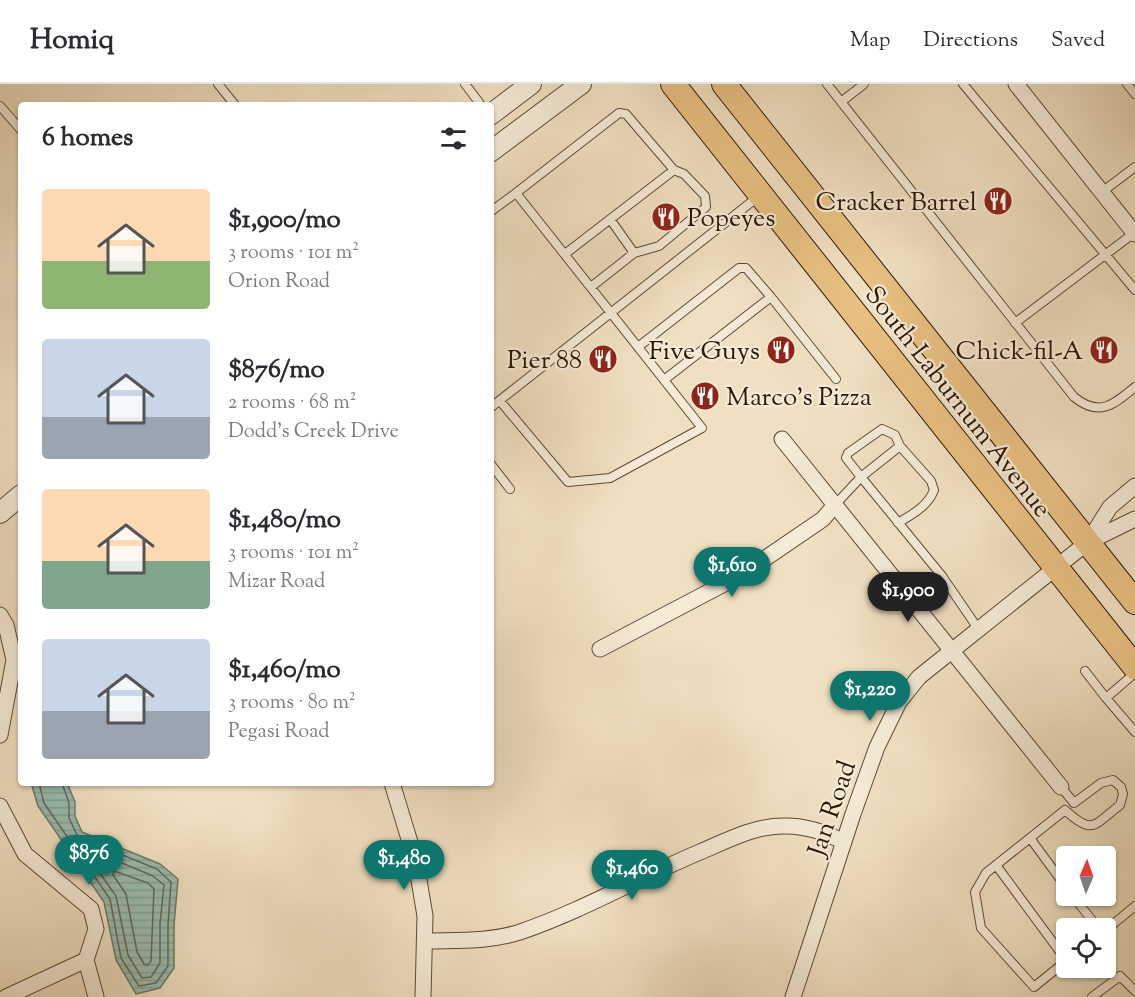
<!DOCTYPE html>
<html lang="en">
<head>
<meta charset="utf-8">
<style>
  :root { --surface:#fff; --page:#f7f7f7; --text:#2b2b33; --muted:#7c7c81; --line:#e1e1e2; --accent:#0f766e }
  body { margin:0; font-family:"Sorts Mill Goudy",serif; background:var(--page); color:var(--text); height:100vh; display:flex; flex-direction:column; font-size:22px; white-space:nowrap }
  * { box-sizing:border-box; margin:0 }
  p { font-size:20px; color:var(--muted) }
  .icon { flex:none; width:33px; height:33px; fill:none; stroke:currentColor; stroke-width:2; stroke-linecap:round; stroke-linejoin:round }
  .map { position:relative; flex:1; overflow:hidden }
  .sheet { position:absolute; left:18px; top:18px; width:476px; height:684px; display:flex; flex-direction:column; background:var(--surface); border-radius:6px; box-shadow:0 2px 4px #0004 }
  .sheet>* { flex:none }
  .needle { width:39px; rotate:2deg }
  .tools { position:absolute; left:1056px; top:762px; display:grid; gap:12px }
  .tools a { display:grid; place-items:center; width:60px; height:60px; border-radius:6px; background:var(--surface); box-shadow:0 2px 4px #0004; font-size:30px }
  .price { position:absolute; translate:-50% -51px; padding:0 14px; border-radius:21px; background:var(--accent); color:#fff; font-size:20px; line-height:39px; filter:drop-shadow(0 2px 3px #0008) }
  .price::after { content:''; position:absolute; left:50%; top:36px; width:18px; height:14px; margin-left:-9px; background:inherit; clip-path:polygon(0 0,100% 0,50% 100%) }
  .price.selected { background:#222; color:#fff }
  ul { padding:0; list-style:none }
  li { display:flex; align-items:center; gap:18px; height:150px; padding:0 24px }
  li span { display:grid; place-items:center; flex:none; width:168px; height:120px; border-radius:6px; color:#555 }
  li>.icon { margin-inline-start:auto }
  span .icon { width:72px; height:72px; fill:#fffc; stroke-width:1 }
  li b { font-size:26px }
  h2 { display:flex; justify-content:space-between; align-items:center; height:72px; padding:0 24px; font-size:26px }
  header { display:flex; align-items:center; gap:36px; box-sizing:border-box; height:84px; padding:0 30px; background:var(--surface); border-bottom:2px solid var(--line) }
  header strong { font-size:28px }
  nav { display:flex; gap:33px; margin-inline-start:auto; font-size:21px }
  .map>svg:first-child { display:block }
</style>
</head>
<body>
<header>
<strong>Homiq</strong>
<nav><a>Map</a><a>Directions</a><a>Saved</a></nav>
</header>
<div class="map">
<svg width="1135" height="913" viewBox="0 0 1135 913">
  <defs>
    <pattern id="water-rules" width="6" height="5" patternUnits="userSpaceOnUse" patternTransform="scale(1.5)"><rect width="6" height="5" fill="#9abdb1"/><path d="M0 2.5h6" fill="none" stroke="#85a297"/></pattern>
  </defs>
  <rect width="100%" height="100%" fill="#f0e0c2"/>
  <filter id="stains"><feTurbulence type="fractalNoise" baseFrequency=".00333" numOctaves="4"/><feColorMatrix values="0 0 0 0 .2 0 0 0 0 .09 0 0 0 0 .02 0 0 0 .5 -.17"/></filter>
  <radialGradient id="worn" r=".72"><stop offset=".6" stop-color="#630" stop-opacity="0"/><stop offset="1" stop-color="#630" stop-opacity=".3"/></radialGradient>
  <!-- water -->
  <path fill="url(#water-rules)" stroke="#6e7a6c" stroke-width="1.5" d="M 37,699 L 67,699 L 75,718 L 75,732 L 82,748 L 160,780 L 178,795 L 174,841 L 174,884 L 160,904 L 136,910 L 116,876 L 104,818 L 38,722 L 32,702 Z"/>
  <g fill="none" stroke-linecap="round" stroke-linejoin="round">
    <!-- shore -->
    <path stroke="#64695b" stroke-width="1.5" d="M 39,699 L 44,719 L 110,815 L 121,874 L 139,902 L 156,899 L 168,882 L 168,841 L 171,798 L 157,785 L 78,753 L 69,734 L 69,719 L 62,699
      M 91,766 L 153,792 L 164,801 L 160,840 L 160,879 L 151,893 L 142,894 L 128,871 L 116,812 L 87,771 L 88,767 Z
      M 114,787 L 148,799 L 154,805 L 151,877 L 148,881 L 144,880 L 137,868 L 126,810 L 113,791 Z"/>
    <!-- service casing -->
    <g stroke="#5e4834" stroke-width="10">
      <path id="service" d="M 218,0 L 235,21
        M 465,0 L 481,21
        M 827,0 L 1074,313 C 1100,334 1114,320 1135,303
        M 963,0 L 1135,206
        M 1127,0 L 1135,10
        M 841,18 L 864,0
        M 0,22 L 21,46
        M 1102,108 L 1135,83
        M 516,109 L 619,29 L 626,30 L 674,86 L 684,90 L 705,112 L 706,123 L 659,162 L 634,169 L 591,203
        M 490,128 L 516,109 L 702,344 L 610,394 L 568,398 L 500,317
        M 610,135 L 634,169
        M 565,170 L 674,86
        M 771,213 L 836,295
        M 1015,239 L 1134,149
        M 638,263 L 739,184 L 746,184 L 771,213 L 664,296
        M 490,324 L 759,112
        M 490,379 L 510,405
        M 834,422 L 861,393 L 942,492 L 979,546
        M 898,439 C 913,430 928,422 934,406 L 931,397 L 900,362 L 861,393 L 846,374 L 848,369 L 882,345 L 895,351 L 900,362
        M 1085,587 L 1106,614 L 1135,589
        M 1106,614 L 1135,648
        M 1061,703 L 1074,719 L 1101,699 L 1113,696 L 1121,703 L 1123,710 L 1120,721 C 1094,741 1093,752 1065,726 L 986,789 L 975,808 L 981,844 L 1034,903 L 1066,877
        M 1030,754 L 1066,803
        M 996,781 L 1066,876
        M 1073,812 L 1098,844
        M 1106,846 L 1135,822
        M 1092,913 L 1120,892 L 1135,907"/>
    </g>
    <!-- minor casing -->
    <g stroke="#5e4834" stroke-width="17">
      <path id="minor" d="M 1016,0 L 1135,150
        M 782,355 L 1061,703
        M 1088,458 L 1110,423 L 1135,402
        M 0,531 L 6,541 L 14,576 L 0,651
        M 600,565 L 741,491 L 823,435 L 834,422
        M 392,699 L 416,778 L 425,832 L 423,913
        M 0,722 L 25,770 L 91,825 L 96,845 L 86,876 L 96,913
        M 425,857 C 456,856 490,858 520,848 C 582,827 640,793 700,768 C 726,757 754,742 782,742 C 804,741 825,748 844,758
        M 6,913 L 86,876
        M 793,913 L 853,730 L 877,663 L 899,618 L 919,593 L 1088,458 L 1135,435"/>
    </g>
    <!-- tertiary casing -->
    <g stroke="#5e4834" stroke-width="22">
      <path id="tertiary" d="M 490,31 L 531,0
        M 490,68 L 581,0
        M 0,429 L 21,411"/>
    </g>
    <!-- primary casing -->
    <g stroke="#2d1505" stroke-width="26">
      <path id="primary" d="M 673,0 L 1135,583
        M 724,0 L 1135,518"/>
    </g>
    <!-- service -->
    <use href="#service" stroke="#f5ebd7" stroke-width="8"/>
    <!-- minor -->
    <use href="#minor" stroke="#f5ebd7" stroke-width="15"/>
    <!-- tertiary -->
    <use href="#tertiary" stroke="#f5ebd7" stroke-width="20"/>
    <!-- primary -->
    <use href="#primary" stroke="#e8c081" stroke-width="24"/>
  </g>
  <!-- icons -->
  <defs>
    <g id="restaurant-disc" transform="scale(1.5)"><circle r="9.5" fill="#8f2418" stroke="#f5ebd7"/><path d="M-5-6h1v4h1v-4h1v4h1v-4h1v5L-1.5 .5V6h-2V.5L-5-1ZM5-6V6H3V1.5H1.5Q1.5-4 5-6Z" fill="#fff"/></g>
  </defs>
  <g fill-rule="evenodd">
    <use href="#restaurant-disc" x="998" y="117"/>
    <use href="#restaurant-disc" x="666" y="133"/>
    <use href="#restaurant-disc" x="781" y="266"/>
    <use href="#restaurant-disc" x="1104" y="266"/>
    <use href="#restaurant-disc" x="603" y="275"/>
    <use href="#restaurant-disc" x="705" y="312"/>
  </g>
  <g text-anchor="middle" stroke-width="4.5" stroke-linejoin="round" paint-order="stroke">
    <!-- poi labels -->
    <g font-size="26" fill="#2d1505" stroke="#f5ebd7" text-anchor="end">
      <text x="977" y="126">Cracker Barrel</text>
      <text x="687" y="142" text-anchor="start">Popeyes</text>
      <text x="760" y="275">Five Guys</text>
      <text x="1083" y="275">Chick-fil-A</text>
      <text x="582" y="284">Pier 88</text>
      <text x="726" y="321" text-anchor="start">Marco's Pizza</text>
    </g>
    <!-- street labels -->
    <g font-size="26" fill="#2d1505" stroke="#f5ebd7">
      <text transform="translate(959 317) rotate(52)" y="9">South Laburnum Avenue</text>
      <text transform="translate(831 724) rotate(-71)" y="9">Jan Road</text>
    </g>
  </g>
  <rect width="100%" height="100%" filter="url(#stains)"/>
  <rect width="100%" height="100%" fill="url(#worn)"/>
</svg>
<div class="tools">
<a><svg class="needle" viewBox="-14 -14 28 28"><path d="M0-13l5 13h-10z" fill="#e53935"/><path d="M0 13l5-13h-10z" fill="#7c7c81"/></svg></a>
<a><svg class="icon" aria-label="locate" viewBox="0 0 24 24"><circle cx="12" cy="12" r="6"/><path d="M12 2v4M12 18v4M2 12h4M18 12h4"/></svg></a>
</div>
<b class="price" style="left:732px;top:514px">$1,610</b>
<b class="price selected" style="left:908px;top:539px">$1,900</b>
<b class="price" style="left:870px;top:638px">$1,220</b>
<b class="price" style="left:89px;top:802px">$876</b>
<b class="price" style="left:404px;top:807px">$1,480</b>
<b class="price" style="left:632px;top:817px">$1,460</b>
<section class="sheet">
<h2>6 homes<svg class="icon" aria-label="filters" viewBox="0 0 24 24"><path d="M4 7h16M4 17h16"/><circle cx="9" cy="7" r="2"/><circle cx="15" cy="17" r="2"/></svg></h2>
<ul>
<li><span style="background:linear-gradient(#ffd9b3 60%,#8fb573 0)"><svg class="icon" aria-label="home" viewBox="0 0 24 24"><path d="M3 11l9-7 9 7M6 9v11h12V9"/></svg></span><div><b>$1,900/mo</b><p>3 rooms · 101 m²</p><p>Orion Road</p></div></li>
<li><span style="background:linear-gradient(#c9d6e8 65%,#9aa5b1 0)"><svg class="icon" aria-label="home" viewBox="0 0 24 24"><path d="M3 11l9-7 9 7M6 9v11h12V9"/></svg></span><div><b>$876/mo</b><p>2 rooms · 68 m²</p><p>Dodd's Creek Drive</p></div></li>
<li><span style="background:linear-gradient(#ffd9b3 60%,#7fa58c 0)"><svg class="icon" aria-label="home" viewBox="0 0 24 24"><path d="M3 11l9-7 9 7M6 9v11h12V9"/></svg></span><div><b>$1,480/mo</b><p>3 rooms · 101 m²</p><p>Mizar Road</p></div></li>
<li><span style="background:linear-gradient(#c9d6e8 60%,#9aa5b1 0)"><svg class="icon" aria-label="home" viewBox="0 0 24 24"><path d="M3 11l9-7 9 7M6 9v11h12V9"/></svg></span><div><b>$1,460/mo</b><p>3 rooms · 80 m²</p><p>Pegasi Road</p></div></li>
</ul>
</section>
</div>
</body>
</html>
